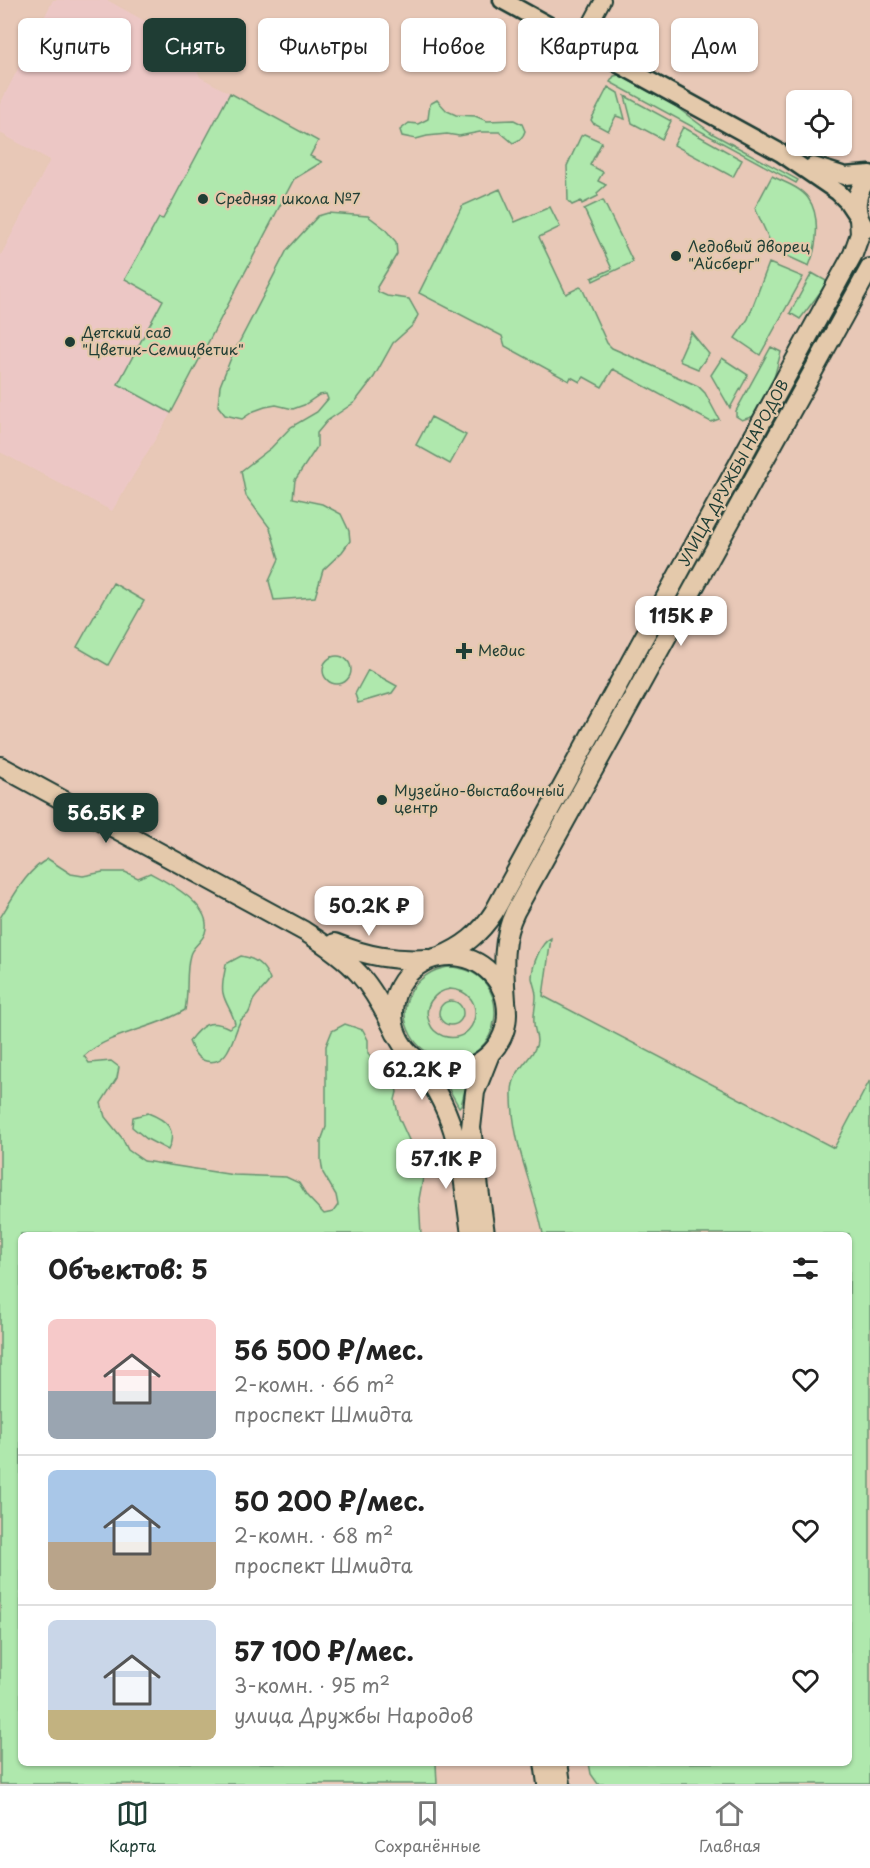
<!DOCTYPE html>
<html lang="ru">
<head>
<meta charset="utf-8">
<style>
  :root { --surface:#fff; --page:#f2f2f2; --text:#222; --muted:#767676; --line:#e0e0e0; --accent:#1f3d34 }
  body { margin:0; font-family:"Playpen Sans",sans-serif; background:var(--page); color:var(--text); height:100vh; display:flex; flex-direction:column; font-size:22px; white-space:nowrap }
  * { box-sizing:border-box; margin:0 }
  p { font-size:20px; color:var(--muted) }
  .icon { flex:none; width:33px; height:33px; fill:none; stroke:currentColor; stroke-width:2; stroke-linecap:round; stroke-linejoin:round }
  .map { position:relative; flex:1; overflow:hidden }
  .details { position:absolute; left:18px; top:1232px; width:834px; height:534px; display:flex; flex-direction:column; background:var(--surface); border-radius:9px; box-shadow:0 2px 4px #0004 }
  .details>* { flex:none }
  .top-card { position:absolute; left:18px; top:18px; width:834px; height:54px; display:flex; gap:12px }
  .buttons { position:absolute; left:786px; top:90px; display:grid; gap:12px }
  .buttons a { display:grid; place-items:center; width:66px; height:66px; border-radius:9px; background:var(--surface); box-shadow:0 2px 4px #0004; font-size:30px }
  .price { position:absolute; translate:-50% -51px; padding:0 14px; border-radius:12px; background:#fff; color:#222; font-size:20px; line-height:39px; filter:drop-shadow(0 2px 3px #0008) }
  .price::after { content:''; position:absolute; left:50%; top:36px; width:18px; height:14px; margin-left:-9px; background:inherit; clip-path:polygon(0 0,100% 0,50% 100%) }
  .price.selected { background:var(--accent); color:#fff }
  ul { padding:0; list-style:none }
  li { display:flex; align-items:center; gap:18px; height:150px; padding:0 30px }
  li+li { border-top:2px solid var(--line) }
  li span { display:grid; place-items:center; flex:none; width:168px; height:120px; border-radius:9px; color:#555 }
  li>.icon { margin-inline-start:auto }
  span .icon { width:72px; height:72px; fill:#fffc; stroke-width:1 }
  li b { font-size:26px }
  h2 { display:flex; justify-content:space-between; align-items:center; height:72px; padding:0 30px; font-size:26px }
  .chip { padding:0 21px; border-radius:9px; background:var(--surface); box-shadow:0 2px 4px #0004; font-size:21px; line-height:54px }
  .chip.selected { background:var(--accent); color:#fff }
  .menu { display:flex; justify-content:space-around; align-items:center; height:84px; border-top:2px solid var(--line); background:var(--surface); font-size:16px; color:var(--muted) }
  .menu a { display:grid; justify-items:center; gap:3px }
  .menu .selected { color:var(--accent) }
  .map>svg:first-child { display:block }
</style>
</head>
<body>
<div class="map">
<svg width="870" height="1784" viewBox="0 0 870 1784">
  <rect width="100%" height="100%" fill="#e8c8b7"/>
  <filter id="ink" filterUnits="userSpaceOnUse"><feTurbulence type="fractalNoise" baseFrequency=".0167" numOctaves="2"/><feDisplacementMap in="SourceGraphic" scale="12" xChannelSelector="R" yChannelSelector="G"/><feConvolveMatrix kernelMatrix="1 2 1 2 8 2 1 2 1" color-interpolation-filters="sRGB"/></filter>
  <g filter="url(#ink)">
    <!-- built -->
    <path fill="#ecc7c5" d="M 53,0 L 107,0 L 186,44 L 200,77 L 318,141 L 310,156 L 322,162 L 294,179 L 171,413 L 112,511 L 0,452 L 0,257 L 50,160 L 0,133 L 0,104 Z"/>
    <!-- green -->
    <path fill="#afe8ad" stroke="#679270" stroke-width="1.5" fill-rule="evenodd" d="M 619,75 L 675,106 L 713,134 L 798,180 L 796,183 L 610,82 L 614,76 Z
      M 608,87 L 618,93 L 625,119 L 616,116 L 608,131 L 593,123 L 591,120 Z
      M 230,93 L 318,141 L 310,156 L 322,162 L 294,179 L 171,413 L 118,384 L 163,300 L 125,279 L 159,218 L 163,219 Z
      M 625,96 L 671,121 L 662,139 L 632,123 Z
      M 437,100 L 447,111 L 456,115 L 475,116 L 487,121 L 514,120 L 522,124 L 525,131 C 523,138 519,141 513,143 L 500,132 L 480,132 L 459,136 L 447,134 L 427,136 L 416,139 L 402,136 L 400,130 L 409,123 L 418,124 L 428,119 L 430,104 Z
      M 683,127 L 742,160 L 733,177 L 674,145 Z
      M 584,134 L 602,142 L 590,165 L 603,172 L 598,181 L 606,185 L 597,193 L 598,196 L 582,204 L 581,201 L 572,205 L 568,201 L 567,166 L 581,136 Z
      M 772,176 C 783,182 800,187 808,198 C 821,216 817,247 809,266 L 774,250 L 755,208 Z
      M 500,189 L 515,222 L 550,207 L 560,227 L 539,237 L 566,294 L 580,287 L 582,288 L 607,343 L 612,348 L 698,386 L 705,393 L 719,419 L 711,422 L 613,369 L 602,387 L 584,377 L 580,382 L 571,377 L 569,381 L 505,346 L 502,336 L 419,293 L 462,206 Z
      M 603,200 L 633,262 L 593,281 L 592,278 L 612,269 L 584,209 Z
      M 328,213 L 368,216 L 384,228 L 396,242 L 397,254 L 377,287 L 378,292 L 387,296 L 409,299 L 418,315 L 413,325 L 393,343 L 374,377 L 355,402 L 327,421 L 317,433 L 317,447 L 295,480 L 293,498 L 322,504 L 341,514 L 349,531 L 350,541 L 342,552 L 323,570 L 315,597 L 274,600 L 269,581 L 279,559 L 270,528 L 246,496 L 241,471 L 271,448 L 291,427 L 317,412 L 328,399 L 326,394 L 319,395 L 304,405 L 293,409 L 276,405 L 265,407 L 254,411 L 242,419 L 225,415 L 218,406 L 220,386 L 231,358 L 287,250 L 318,216 Z
      M 769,263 L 803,277 L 760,355 L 735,338 L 748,319 Z
      M 812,273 L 828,282 L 800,319 L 790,313 Z
      M 691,332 L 709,354 L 698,369 L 681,362 L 679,359 Z
      M 771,347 L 781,352 L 774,378 L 754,416 L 742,420 L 736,416 L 736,411 Z
      M 722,358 L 748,375 L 730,408 L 711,375 Z
      M 431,417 L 466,435 L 450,464 L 416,445 Z
      M 113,583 L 144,601 L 108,665 L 77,647 Z
      M323 670a14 14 0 1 1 28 0a14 14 0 1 1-28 0Z
      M 368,670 L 397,686 L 392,693 L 358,703 L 355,694 Z
      M 48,859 L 71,874 L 83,876 L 103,872 L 125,872 L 138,878 L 150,873 C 169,883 214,906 205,933 C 202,942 192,947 190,955 C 185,973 189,992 185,1010 C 153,1030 112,1031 84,1056 L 89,1063 L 111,1061 L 119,1067 L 117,1078 L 101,1103 L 105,1117 L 122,1138 L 128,1150 L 144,1161 L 234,1175 L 286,1177 L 299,1183 L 307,1196 L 324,1214 L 333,1212 L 338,1205 L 336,1195 L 323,1173 L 321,1160 L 321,1141 L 326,1127 L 326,1046 L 332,1031 L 345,1024 L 363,1030 L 368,1040 L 368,1053 L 395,1083 L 397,1092 L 395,1100 L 399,1118 L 409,1140 L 422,1151 L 426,1162 L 419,1199 L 421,1234 L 21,1234 L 21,1762 L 436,1763 L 437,1784 L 0,1784 L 0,918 C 13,898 26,870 48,859 Z
      M 551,938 L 543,996 L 834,1148 L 870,1080 L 870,1784 L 598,1784 L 591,1774 L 589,1763 L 849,1762 L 849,1234 L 543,1234 C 534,1186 511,1143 512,1092 C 512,1068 537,1056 537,1041 C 537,1035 534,1029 534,1023 C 533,1014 536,1005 536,996 C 536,990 533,984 532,978 C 532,966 540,943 551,938 Z
      M 241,956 C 256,958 265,966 270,980 C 265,988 256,995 253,1001 C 251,1005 251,1010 248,1014 C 246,1016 243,1017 241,1020 C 233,1033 230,1067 206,1061 C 196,1059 192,1049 189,1041 C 201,1025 210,1018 229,1028 L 235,1024 C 233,1012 225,1004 223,993 C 221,984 225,973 226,964 Z
      M 448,967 C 519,968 504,1073 440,1057 C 428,1054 417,1046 411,1035 C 394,1005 415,972 448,967 ZM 450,989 C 490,991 478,1047 443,1036 C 438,1034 432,1030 430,1024 C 422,1007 433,992 450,989 Z
      M439 1013a12 12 0 1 1 24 0a12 12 0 1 1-24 0Z
      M 465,1077 L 468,1080 L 461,1105 L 459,1107 L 444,1080 Z
      M 148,1113 C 166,1120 178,1129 168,1150 L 147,1139 L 132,1127 L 133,1117 Z"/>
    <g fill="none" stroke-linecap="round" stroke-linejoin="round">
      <!-- minor casing -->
      <g stroke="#1f3d34" stroke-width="18">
        <path id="minor" d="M 580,43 L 603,0"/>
      </g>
      <!-- tertiary casing -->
      <g stroke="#1f3d34" stroke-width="21">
        <path id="tertiary" d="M 502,0 L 781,153 L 838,192 L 847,201 L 859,219
          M 813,166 L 845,176 L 870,174"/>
      </g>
      <!-- secondary casing -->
      <g stroke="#1f3d34" stroke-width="22">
        <path id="secondary" d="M 865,229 C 852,211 855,191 870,176
          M 0,766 L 304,931 C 355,963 370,980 396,1034
          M 335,943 C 366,956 394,961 428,959
          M393 1013a57 57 0 1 1 114 0a57 57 0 1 1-114 0Z
          M 439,957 C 463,947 480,934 494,912 L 853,254 L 860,234 L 859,219
          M 506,1001 C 504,970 501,940 515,912 L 870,268
          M 415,1061 C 461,1115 461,1168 471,1234
          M 485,1234 L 471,1128 L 475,1092 L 490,1054
          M 544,1762 L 547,1784
          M 558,1762 L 561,1784"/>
      </g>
      <!-- minor -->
      <use href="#minor" stroke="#e4c9ab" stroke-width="14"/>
      <!-- tertiary -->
      <use href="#tertiary" stroke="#e4c9ab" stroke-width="16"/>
      <!-- secondary -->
      <use href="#secondary" stroke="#e4c9ab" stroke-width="18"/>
    </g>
  </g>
  <!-- markers -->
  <g fill="#1f3d34" stroke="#e4c9ab" stroke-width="2">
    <circle cx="203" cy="199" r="6"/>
    <circle cx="676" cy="256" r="6"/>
    <circle cx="70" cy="342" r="6"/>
    <path d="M461 642h6v6h6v6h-6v6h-6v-6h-6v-6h6z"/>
    <circle cx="382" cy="800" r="6"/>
  </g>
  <g text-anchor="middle" stroke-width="4.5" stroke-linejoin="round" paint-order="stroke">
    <!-- poi labels -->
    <g font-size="15" fill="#1f3d34" stroke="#e4c9ab" text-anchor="start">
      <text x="215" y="204">Средняя школа №7</text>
      <text x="688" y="252">Ледовый дворец<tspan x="688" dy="17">"Айсберг"</tspan></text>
      <text x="82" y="338">Детский сад<tspan x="82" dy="17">"Цветик-Семицветик"</tspan></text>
      <text x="478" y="656">Медис</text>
      <text x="394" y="796">Музейно-выставочный<tspan x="394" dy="17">центр</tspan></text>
    </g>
    <!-- street labels -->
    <g font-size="15" fill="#1f3d34" stroke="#e4c9ab">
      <text transform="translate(734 473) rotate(-61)" y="5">УЛИЦА ДРУЖБЫ НАРОДОВ</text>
    </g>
  </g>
</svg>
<div class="buttons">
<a><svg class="icon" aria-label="locate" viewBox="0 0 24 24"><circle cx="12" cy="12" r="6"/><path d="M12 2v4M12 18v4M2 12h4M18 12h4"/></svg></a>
</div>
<b class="price" style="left:681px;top:647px">115K ₽</b>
<b class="price selected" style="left:106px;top:844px">56.5K ₽</b>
<b class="price" style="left:369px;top:937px">50.2K ₽</b>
<b class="price" style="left:422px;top:1101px">62.2K ₽</b>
<b class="price" style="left:446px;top:1190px">57.1K ₽</b>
<div class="top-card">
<a class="chip">Купить</a>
<a class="chip selected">Снять</a>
<a class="chip">Фильтры</a>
<a class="chip">Новое</a>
<a class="chip">Квартира</a>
<a class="chip">Дом</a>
</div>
<section class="details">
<h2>Объектов: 5<svg class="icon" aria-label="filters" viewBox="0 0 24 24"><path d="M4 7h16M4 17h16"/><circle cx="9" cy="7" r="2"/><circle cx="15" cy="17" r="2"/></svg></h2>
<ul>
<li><span style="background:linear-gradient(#f6c9c9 60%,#9aa5b1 0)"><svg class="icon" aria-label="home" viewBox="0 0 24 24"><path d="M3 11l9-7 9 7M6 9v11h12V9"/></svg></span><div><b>56 500 ₽/мес.</b><p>2-комн. · 66 m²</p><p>проспект Шмидта</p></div><svg class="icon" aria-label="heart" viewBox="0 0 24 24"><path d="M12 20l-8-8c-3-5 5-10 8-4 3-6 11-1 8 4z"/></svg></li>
<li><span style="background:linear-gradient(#a9c7e8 60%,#b9a48a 0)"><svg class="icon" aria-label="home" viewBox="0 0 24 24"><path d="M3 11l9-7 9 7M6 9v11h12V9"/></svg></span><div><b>50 200 ₽/мес.</b><p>2-комн. · 68 m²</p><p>проспект Шмидта</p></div><svg class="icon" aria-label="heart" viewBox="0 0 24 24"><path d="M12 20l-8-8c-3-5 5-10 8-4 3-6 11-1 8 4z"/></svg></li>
<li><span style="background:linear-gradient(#c9d6e8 75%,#c2b280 0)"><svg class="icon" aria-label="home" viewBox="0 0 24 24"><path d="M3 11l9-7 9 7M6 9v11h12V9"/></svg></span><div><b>57 100 ₽/мес.</b><p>3-комн. · 95 m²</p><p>улица Дружбы Народов</p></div><svg class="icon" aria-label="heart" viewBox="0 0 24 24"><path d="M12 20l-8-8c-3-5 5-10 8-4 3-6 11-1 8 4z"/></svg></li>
</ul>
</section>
</div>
<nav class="menu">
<a class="selected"><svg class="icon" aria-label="map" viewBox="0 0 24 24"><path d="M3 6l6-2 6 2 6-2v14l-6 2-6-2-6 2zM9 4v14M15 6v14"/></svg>Карта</a>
<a><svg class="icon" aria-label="saved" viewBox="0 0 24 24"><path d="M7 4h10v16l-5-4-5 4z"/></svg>Сохранённые</a>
<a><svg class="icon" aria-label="home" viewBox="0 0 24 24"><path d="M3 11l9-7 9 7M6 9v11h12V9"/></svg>Главная</a>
</nav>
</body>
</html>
